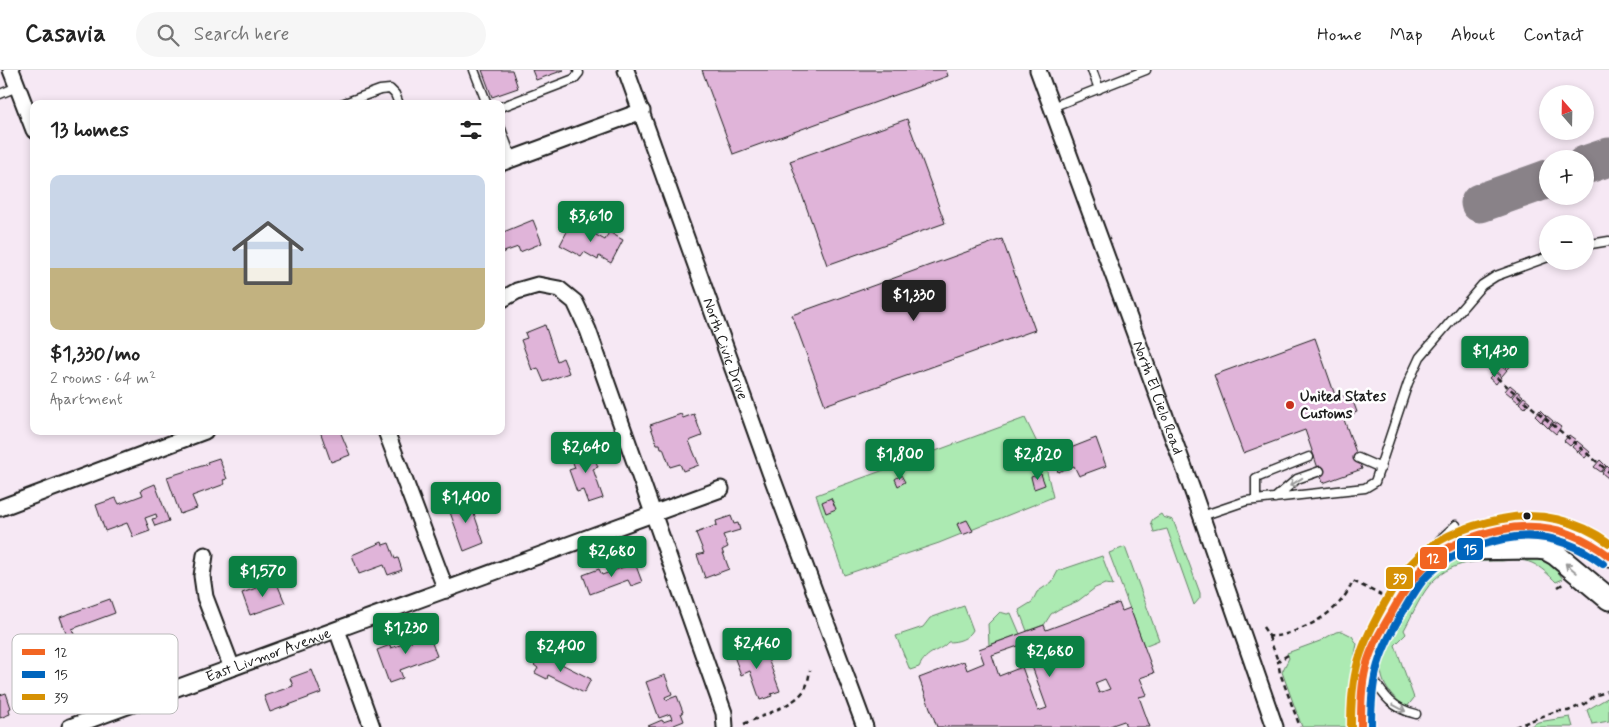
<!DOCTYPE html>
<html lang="en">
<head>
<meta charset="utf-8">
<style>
  :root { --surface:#fff; --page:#f6f6f6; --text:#222; --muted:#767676; --line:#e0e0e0; --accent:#0b8043 }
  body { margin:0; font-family:Mynerve,sans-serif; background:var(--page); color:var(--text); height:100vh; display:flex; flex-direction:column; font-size:19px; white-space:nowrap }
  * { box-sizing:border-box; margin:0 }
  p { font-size:16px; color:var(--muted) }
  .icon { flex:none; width:28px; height:28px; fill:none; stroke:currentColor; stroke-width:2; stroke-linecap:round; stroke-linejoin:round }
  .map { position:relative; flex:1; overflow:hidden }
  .drawer { position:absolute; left:30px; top:30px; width:475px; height:335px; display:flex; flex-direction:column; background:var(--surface); border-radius:10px; box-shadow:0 2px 8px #0003 }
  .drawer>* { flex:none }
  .needle { width:32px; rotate:340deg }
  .buttons { position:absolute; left:1539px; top:15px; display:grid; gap:10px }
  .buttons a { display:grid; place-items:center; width:55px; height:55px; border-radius:50%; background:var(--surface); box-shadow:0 2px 8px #0003; font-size:25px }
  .price { position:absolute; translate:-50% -42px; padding:0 11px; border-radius:5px; background:var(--accent); color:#fff; font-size:16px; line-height:32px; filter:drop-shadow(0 1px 2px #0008) }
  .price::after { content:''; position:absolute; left:50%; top:30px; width:15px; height:11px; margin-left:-8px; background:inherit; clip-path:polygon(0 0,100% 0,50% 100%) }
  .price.current { background:#222; color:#fff }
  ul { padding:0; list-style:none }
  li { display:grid; align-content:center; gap:10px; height:265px; padding:0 20px }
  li+li { border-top:1px solid var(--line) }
  li span { display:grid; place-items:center; height:155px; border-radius:10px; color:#555 }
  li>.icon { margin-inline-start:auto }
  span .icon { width:90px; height:90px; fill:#fffc; stroke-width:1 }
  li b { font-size:21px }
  h2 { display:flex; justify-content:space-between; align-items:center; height:60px; padding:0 20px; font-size:21px }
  header { display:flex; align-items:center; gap:30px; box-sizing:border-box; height:70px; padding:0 25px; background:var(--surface); border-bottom:1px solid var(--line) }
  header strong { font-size:24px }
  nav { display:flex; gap:28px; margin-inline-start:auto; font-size:18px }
  .search { width:350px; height:45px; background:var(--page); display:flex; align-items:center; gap:12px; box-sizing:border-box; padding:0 18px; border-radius:28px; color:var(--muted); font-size:19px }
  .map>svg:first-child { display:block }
</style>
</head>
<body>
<header>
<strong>Casavia</strong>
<div class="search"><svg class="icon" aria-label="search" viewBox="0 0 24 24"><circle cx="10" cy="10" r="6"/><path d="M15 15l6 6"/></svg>Search here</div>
<nav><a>Home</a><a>Map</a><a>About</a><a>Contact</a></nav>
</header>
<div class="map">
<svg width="1609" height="657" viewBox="0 0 1609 657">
  <rect width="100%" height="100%" fill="#f6e8f4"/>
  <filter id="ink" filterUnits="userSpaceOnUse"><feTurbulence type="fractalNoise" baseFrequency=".02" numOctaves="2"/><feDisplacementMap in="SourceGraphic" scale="10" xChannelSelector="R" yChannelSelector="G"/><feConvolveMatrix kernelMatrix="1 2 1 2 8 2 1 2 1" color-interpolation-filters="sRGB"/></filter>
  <g filter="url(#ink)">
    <!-- green -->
    <path fill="#aceab2" stroke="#648367" d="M 1025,348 L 1043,385 L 1053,427 L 939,473 L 844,505 L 816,425 Z
      M 1161,444 L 1163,447 L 1173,450 L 1175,455 L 1200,523 L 1200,528 L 1194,535 L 1167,459 L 1154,462 L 1151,452 L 1153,449 Z
      M 1125,477 L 1159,570 L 1144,576 L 1109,483 Z
      M 1478,485 L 1543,489 L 1552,494 L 1563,509 L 1556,512 C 1549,505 1541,497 1532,493 C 1523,489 1512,490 1502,491 C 1476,491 1454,491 1434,510 C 1421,523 1413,544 1404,560 L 1406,564 L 1395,575 L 1414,628 L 1407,637 C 1393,628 1381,616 1381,597 C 1381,583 1415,525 1425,512 C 1430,505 1438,498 1445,494 C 1455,488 1466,486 1478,485 Z
      M 1102,486 L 1113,515 L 1105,514 L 1095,518 L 1078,531 L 1059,539 L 1051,544 L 1044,555 L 1027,561 L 1019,540 L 1032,532 L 1037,522 L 1052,512 L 1058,501 Z
      M 964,536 L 973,560 C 968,569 958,572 948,572 C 940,582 927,580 919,597 L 910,600 L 896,566 L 923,557 L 930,548 Z
      M 1000,542 L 1007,544 L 1011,543 L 1020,564 L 989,575 L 988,554 Z
      M 1342,561 L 1352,566 L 1357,574 L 1350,609 L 1347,657 L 1302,657 L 1282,602 L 1289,588 L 1287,583 L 1320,571 L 1336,562 Z
      M 1609,627 L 1609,651 L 1592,654 L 1587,640 Z
      M 1570,647 L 1573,657 L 1529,657 L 1538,652 Z"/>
    <!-- water -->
    <path fill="#92d9f4" stroke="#638d9e" d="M 586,145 L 604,154 L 598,165 L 581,155 Z"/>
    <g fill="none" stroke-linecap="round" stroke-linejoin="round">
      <!-- taxiway -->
      <path stroke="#898288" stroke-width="39" d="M 1585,95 L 1609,87
        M 1480,133 L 1548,109"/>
    </g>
    <!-- building -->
    <path fill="#e0b4d9" stroke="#1c1c1c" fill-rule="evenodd" d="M 482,0 L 512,0 L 518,18 L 492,27 Z
      M 532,0 L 564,0 L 536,10 Z
      M 702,0 L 946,0 L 948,6 L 733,84 Z
      M 907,49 L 945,153 L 827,195 L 790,91 Z
      M 533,150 L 542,173 L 520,182 L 518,177 L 501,183 L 501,163 Z
      M 572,152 L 605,170 L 609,162 L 623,170 L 611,193 L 599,186 L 598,190 L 584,182 L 581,186 L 560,175 Z
      M 1002,169 L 1035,260 L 825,335 L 792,245 Z
      M 545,255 L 557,291 L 563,288 L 569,303 L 544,312 L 538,298 L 532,300 L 521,270 L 527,268 L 525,263 Z
      M 1315,268 L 1336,328 L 1350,323 L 1357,342 L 1343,347 L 1362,399 L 1323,413 L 1305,360 L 1243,383 L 1214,305 Z
      M 1507,287 L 1513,293 L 1508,299 L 1502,293 Z
      M 1501,295 L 1507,300 L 1502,306 L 1496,301 Z
      M 1495,302 L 1501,307 L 1496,314 L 1489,308 Z
      M 1510,315 L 1516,320 L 1511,326 L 1505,321 Z
      M 1517,321 L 1523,326 L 1518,332 L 1512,327 Z
      M 1524,327 L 1530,332 L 1525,338 L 1519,333 Z
      M 1540,340 L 1546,346 L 1541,352 L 1535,346 Z
      M 681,344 L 683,348 L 694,344 L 702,366 L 689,371 L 699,395 L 683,401 L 680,394 L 670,397 L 663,378 L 661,378 L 660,374 L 657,374 L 650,355 Z
      M 1547,346 L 1553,351 L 1548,358 L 1542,352 Z
      M 1554,352 L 1561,357 L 1556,364 L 1549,358 Z
      M 320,361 L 340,361 L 350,385 L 331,392 Z
      M 1569,365 L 1576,370 L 1570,376 L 1564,371 Z
      M 1096,368 L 1106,396 L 1079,406 L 1074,396 L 1058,402 L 1051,380 L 1066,374 L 1068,379 Z
      M 1577,371 L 1583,376 L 1578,382 L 1572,377 Z
      M 590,376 L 598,397 L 593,399 L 603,428 L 588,433 L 583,420 L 577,422 L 569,400 L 575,398 L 570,384 Z
      M 1584,377 L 1590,382 L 1585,388 L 1579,383 Z
      M 219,388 L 227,409 L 223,410 L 225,414 L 192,426 L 197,438 L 180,444 L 167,407 L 208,394 L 207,392 Z
      M 1600,390 L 1606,396 L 1601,402 L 1594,397 Z
      M 1607,396 L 1609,398 L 1608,408 L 1602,403 Z
      M 1041,404 L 1045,415 L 1034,419 L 1031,407 Z
      M 901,405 L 905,412 L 898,416 L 895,409 Z
      M 155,414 L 169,451 L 155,456 L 152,449 L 157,448 L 156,444 L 145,448 L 150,461 L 133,467 L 127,453 L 105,461 L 96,435 L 116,428 L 119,434 L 143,425 L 141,420 Z
      M 466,427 L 470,439 L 472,438 L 484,473 L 464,481 L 447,434 Z
      M 831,428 L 836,439 L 826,443 L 822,432 Z
      M 731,446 L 734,454 L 738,453 L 740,460 L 723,465 L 728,477 L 722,480 L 729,499 L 705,508 L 697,485 L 704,483 L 696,463 L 717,455 L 716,451 Z
      M 967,450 L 973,461 L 962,465 L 957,454 Z
      M 382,472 L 383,475 L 389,473 L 395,489 L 398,488 L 402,500 L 388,505 L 384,495 L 359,504 L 352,485 Z
      M 635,493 L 642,512 L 631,516 L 628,510 L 590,524 L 583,505 L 599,499 L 602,505 Z
      M 276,511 L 285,533 L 250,545 L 242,523 Z
      M 110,529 L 115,543 L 72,559 L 82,584 L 90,581 L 93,588 L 127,576 L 133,592 L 106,602 L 107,607 L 85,615 L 60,547 Z
      M 1119,533 L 1122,541 L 1130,538 L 1154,603 L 1140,608 L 1147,625 L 1139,627 L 1150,657 L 1126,657 L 1124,651 L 1107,657 L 937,657 L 919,608 L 964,591 L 967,600 L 984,593 L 979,579 L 1044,555 L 1046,560 ZM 1024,574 L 1047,638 L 1038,641 L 1022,597 L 999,606 L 992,585 ZM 1105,609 L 1110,619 L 1099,623 L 1095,613 Z
      M 427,560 L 437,586 L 400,600 L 403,608 L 389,613 L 377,580 L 390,575 L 391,578 L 412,571 L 410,566 Z
      M 744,573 L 747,579 L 750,578 L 752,583 L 764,578 L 780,621 L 771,624 L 772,626 L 760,630 L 750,601 L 741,605 L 731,578 Z
      M 540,583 L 591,609 L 584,623 L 548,605 L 547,609 L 535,603 L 538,598 L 534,595 Z
      M 312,600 L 321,623 L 270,642 L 264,626 L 293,616 L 290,608 Z
      M 665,605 L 672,624 L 665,627 L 666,630 L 677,626 L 683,642 L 681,643 L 684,651 L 669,657 L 648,657 L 648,656 L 662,650 L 663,652 L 672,649 L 670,644 L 659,648 L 646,612 Z
      M 6,623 L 11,638 L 9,639 L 10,644 L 0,648 L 0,625 Z"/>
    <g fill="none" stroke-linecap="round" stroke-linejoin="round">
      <!-- lane casing -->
      <g stroke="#1c1c1c" stroke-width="11">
        <path id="lane" d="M 474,0 L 487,34
          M 1092,0 L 1099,19
          M 0,24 L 17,17
          M 342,34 L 380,20 L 390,19 L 395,24 L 399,34
          M 501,37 L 574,9 L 579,3 L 578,0
          M 1052,37 L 1146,0
          M 501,59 L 512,89
          M 1585,175 L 1609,171
          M 1358,388 L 1381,398
          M 1275,428 L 1297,409 L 1320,401
          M 1256,430 L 1256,408 L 1309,387
          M 1202,446 L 1246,431 L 1365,418 L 1375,412 L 1408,313 L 1420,287 L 1482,215 L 1496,206 L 1548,187
          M 1431,478 L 1456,455
          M 1369,603 C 1383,624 1390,638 1416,644"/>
      </g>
      <!-- street casing -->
      <g stroke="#1c1c1c" stroke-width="19">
        <g id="street">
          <path d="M 11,0 L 34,60"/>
          <path id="s1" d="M 626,0 L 770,402 L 865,657"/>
          <path id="s2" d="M 1038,0 L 1193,422 L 1275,657"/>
          <path d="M 501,93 L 642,41"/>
          <path d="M 501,230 L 517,221 L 538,215 L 559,219 L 575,232 L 588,260 L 724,643 L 725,657"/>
          <path d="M 386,361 L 446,520"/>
          <path d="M 0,438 L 205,361"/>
          <path d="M 205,485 L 202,506 L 205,527 L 232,598"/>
          <path d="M 337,560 L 372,657"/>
          <path id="s3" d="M 70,657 L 721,419"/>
        </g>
      </g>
      <!-- secondary casing -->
      <g stroke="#1c1c1c" stroke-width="25">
        <path id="secondary" d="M 1459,479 L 1536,478 L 1546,479 L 1555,484 L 1609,529
          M 1361,657 C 1361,637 1361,615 1366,596 C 1371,579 1380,564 1388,548 C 1399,529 1410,506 1427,492 C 1449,474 1479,463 1507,458 C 1544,451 1580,461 1609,486"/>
      </g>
      <!-- path -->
      <path stroke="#1c1c1c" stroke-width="2.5" stroke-dasharray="5 4" stroke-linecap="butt" d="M 1490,302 L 1609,402
        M 1558,517 L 1563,514
        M 1263,557 L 1269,566 C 1279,567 1286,564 1295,561 C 1321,551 1342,537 1353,511 L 1381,525
        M 1269,567 L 1278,591
        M 1288,585 L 1278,591 L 1280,603 L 1300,657
        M 744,654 C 761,646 796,635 805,619 C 808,613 809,606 810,600
        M 1515,657 L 1556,641 L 1568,641 L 1577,637 L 1585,634 L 1594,626 L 1609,621"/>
      <!-- lane -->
      <use href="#lane" stroke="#fff" stroke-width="8"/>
      <!-- street -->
      <use href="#street" stroke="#fff" stroke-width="15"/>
      <!-- secondary -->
      <use href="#secondary" stroke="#fff" stroke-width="21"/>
      <!-- bus-1 casing -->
      <g stroke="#fff" stroke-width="11">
        <path id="bus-1" d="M 1361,657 C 1361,637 1361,616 1366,597 C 1371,577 1382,559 1392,542 C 1419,493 1443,472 1499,460 C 1540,451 1576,460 1609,486"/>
      </g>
      <!-- bus-2 casing -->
      <g stroke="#fff" stroke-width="11">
        <path id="bus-2" d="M 1371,657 C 1371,610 1376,589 1399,548 C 1407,535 1414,522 1423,510 C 1443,487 1475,475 1503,469 C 1541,461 1573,471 1603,494"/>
      </g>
      <!-- bus-3 casing -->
      <g stroke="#fff" stroke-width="11">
        <path id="bus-3" d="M 1351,657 C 1351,606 1357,583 1382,538 C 1391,522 1400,504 1414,491 C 1436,467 1470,455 1502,449 C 1539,441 1578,450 1609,473"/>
      </g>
      <!-- bus-1 -->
      <use href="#bus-1" stroke="#f26522" stroke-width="8"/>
      <!-- bus-2 -->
      <use href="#bus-2" stroke="#0065bd" stroke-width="8"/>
      <!-- bus-3 -->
      <use href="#bus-3" stroke="#d69104" stroke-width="8"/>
    </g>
    <!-- one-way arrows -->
    <defs><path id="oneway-shaft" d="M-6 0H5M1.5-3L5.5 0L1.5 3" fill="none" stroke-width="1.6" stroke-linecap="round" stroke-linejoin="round" transform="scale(1.25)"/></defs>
    <g stroke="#999">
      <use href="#oneway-shaft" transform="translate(1296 412) rotate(147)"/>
      <use href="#oneway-shaft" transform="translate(1571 498) rotate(-140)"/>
      <use href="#oneway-shaft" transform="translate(1399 638) rotate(28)"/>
    </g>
  </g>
  <!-- markers -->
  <circle fill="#c8321e" stroke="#fff" stroke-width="2" cx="1290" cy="335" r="5"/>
  <circle fill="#1c1c1c" stroke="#fff" stroke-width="2" cx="1527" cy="446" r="4.5"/>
  <g text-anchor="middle" stroke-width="5" stroke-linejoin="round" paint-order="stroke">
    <!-- street labels -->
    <g font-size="15" fill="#1c1c1c" stroke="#fff">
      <text dy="5" stroke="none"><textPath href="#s1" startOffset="296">North Civic Drive</textPath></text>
      <text dy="5" stroke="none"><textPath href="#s2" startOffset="349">North El Cielo Road</textPath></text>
      <text dy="5" stroke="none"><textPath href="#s3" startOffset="211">East Livmor Avenue</textPath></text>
    </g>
    <!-- poi labels -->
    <g font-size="15" font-weight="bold" fill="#1c1c1c" stroke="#fff" text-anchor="start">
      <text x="1300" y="331">United States<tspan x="1300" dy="17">Customs</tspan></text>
    </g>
  </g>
  <!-- legend -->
  <rect x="12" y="564" width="166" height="80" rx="8" fill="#fff" stroke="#bbb" stroke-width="1"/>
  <rect x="22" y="579" width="23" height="6" fill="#f26522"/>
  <rect x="22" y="601" width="23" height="7" fill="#0065bd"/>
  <rect x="22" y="624" width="23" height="6" fill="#d69104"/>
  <g font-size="14" fill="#1c1c1c">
    <text x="54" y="587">12</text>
    <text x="54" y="609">15</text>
    <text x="54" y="632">39</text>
  </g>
  <g stroke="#fff" stroke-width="2">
    <rect x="1456" y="467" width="28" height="24" rx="5" fill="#0065bd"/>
    <rect x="1419" y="476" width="29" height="24" rx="5" fill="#f26522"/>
    <rect x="1385" y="496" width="29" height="24" rx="5" fill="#d69104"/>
  </g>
  <g font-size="14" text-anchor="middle" font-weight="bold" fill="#fff">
    <text x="1470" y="484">15</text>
    <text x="1433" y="493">12</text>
    <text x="1400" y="513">39</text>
  </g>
</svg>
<div class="buttons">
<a><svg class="needle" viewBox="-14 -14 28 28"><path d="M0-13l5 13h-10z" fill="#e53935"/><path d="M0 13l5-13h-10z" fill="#767676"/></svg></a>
<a>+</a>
<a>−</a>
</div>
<b class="price" style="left:591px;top:173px">$3,610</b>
<b class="price current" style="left:914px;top:252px">$1,330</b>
<b class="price" style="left:1495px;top:308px">$1,430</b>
<b class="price" style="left:586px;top:404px">$2,640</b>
<b class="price" style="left:900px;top:411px">$1,800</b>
<b class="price" style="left:1038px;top:411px">$2,820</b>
<b class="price" style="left:466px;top:454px">$1,400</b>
<b class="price" style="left:612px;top:508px">$2,680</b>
<b class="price" style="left:263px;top:528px">$1,570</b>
<b class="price" style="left:406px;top:585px">$1,230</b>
<b class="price" style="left:757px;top:600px">$2,460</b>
<b class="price" style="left:561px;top:603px">$2,400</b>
<b class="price" style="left:1050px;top:608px">$2,680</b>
<section class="drawer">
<h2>13 homes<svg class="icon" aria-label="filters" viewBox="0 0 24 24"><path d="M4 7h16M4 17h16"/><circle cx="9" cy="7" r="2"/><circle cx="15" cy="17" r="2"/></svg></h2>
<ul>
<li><span style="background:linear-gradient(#c9d6e8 60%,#c2b280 0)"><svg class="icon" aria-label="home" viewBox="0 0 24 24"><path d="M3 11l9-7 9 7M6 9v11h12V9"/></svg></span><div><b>$1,330/mo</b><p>2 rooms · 64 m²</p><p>Apartment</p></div></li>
</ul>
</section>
</div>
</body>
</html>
